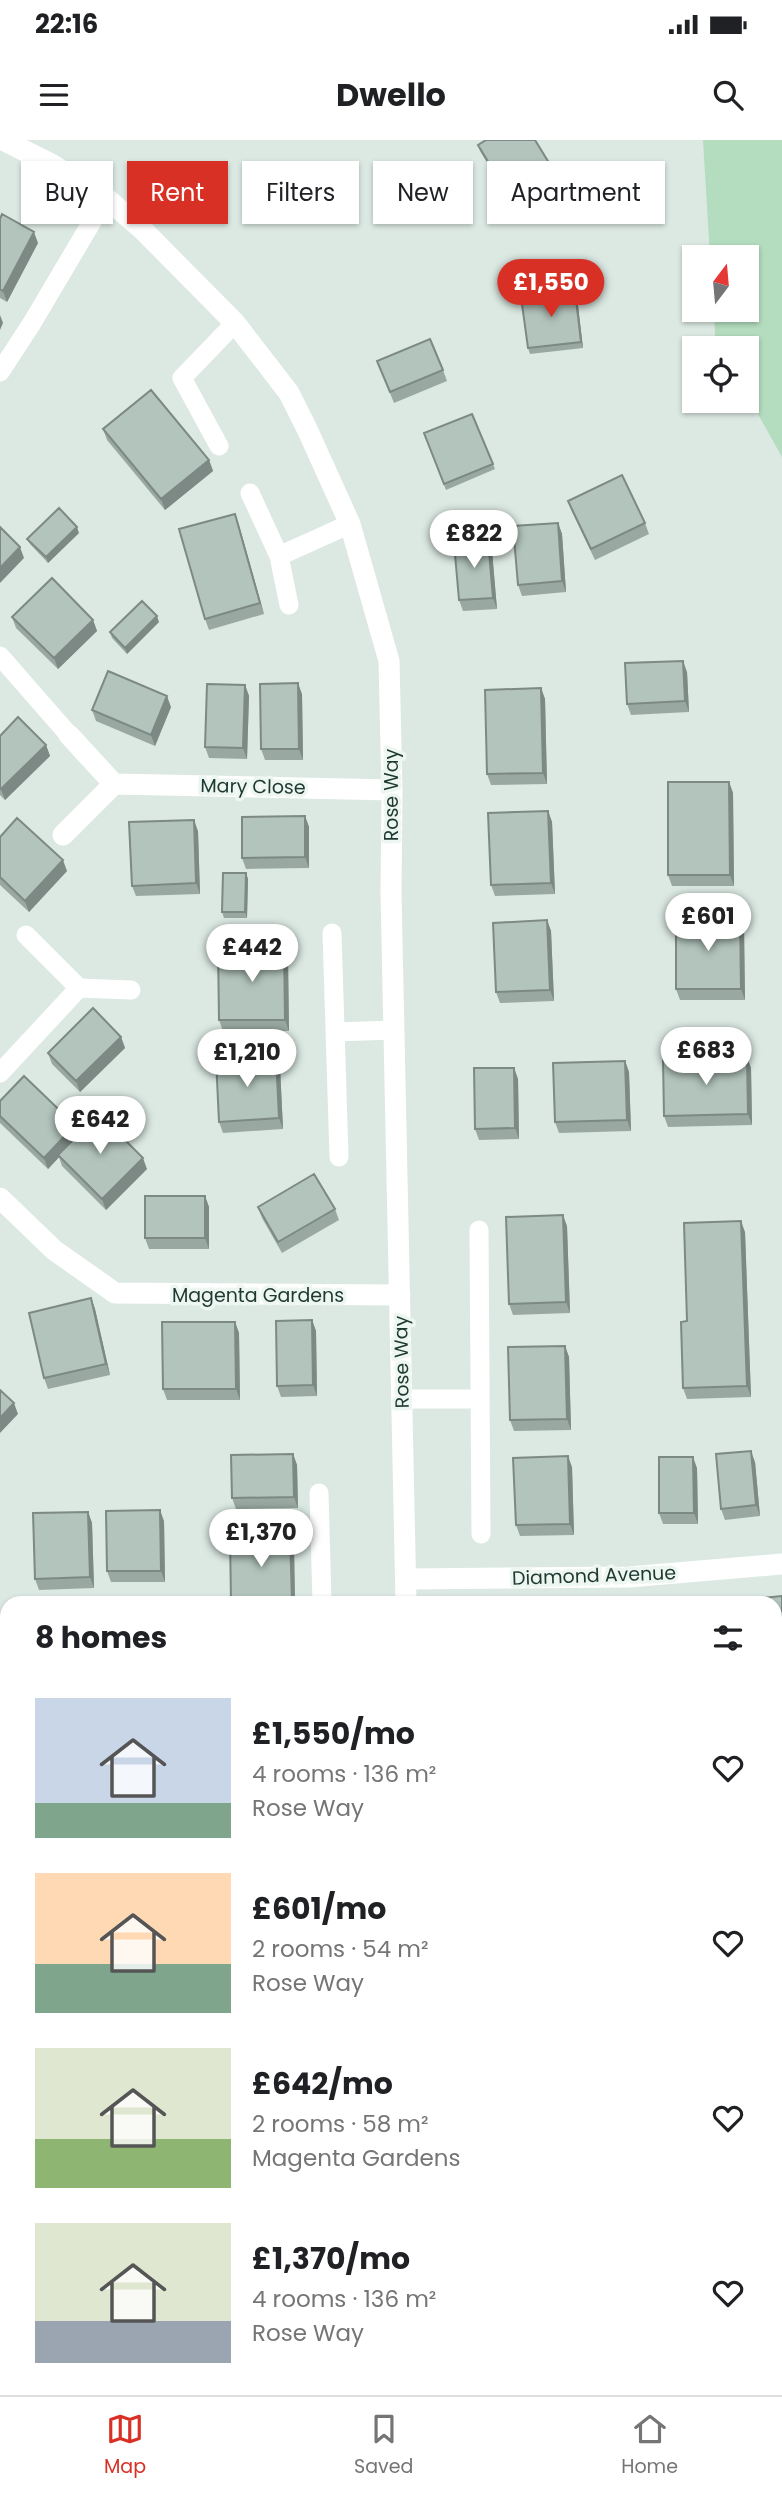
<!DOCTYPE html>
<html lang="en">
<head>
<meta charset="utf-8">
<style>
  :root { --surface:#fff; --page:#f2f2f2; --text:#202124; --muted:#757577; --line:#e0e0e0; --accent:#d93025 }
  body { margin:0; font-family:Poppins,sans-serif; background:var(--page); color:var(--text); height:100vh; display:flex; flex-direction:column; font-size:26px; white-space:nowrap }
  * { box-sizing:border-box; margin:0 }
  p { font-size:23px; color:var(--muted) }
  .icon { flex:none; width:38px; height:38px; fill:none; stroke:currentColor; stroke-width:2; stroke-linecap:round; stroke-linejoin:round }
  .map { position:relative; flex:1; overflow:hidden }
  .drawer { position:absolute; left:0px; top:1456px; width:782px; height:800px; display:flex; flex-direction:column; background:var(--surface); border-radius:21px 21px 0 0; box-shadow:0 2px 5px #0004 }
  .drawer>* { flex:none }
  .hud { position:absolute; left:21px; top:21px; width:740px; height:63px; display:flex; gap:14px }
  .needle { width:46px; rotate:16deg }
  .tools { position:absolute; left:682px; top:105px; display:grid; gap:14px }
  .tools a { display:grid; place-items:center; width:77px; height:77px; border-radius:0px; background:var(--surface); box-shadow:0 2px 5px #0004; font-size:35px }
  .price { position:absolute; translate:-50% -60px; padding:0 16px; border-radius:24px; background:#fff; color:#222; font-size:23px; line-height:46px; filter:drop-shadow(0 2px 4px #0008) }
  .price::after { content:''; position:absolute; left:50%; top:42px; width:21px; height:16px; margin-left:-10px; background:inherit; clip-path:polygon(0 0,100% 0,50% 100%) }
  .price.on { background:var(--accent); color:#fff }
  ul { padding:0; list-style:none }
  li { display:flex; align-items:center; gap:21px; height:175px; padding:0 35px }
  li span { display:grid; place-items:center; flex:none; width:196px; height:140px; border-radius:0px; color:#555 }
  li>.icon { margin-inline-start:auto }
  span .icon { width:84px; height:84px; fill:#fffc; stroke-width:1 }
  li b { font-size:30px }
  h2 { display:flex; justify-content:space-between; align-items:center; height:84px; padding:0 35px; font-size:30px }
  .tag { padding:0 24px; border-radius:0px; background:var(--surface); box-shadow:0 2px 5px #0004; font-size:24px; line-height:63px }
  .tag.on { background:var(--accent); color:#fff }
  .status { display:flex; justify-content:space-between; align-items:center; height:49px; padding:0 35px; background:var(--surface); direction:ltr }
  .status svg { height:19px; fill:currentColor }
  header { display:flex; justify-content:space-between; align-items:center; height:91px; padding:0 35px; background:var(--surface); font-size:32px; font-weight:700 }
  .tabs { display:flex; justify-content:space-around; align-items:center; height:98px; border-top:2px solid var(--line); background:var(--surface); font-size:19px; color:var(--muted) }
  .tabs a { display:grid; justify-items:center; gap:4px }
  .tabs .on { color:var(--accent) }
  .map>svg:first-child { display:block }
</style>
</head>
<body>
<div class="status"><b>22:16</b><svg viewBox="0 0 49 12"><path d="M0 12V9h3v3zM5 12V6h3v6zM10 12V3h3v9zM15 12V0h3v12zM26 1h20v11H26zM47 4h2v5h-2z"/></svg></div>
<header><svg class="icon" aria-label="menu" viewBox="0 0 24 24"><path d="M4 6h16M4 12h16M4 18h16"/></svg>Dwello<svg class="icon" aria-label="search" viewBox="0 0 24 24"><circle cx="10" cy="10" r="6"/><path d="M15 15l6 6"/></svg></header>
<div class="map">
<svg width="782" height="2255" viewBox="0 0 782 2255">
  <rect width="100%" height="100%" fill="#dce9e3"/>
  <!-- green -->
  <path fill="#b4dcbe" d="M 703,0 L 782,0 L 782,317 L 747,255 L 747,208 L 721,208 L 715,197 L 714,170 L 747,170 L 747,117 L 710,117 Z"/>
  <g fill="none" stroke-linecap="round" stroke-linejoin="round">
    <!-- lane -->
    <path stroke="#fff" stroke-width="19" d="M 0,232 L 32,183 L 106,58
      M 219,306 L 182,238 L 235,183
      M 250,353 L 279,416
      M 289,465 L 279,416 L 350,384
      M 0,516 L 69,595
      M 332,793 L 339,1017
      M 26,795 L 79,848 L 131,850
      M 335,892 L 394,890
      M 0,933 L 79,848
      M 479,1090 L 481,1394
      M 402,1259 L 480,1259
      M 319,1353 L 322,1463
      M 775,1736 L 782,1735
      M 775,1877 L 782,1876
      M 394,2249 L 396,2255
      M 560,2249 L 563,2255
      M 431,2255 L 457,2249"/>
    <!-- street -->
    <path stroke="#fff" stroke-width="21" d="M 3,0 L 51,24 L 106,58 L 142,89 L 235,183 L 289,253 L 307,289 L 350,384 L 389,521 L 392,650 L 391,753 L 406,1463
      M 69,595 L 114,644
      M 63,695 L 114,644 L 392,650
      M 0,1058 L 54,1110 L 115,1153 L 400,1155
      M 406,1439 L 629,1437 L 782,1424
      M 475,2249 L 478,2255"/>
  </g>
  <!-- wall -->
  <path fill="#99a9a2" d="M 478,5 L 554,31 L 556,37 L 512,64 L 480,11 Z
    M 0,79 L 38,103 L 7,162 L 0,158 Z
    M 577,157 L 583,208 L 530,214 L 528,208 Z
    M 377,221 L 443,230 L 447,241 L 394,263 Z
    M 472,274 L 495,329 L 446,350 L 424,293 Z
    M 103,289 L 209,320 L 213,331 L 165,370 L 107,300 Z
    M 568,361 L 645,383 L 649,394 L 595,420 L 572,372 Z
    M 235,374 L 264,474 L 209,490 L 205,479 Z
    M 558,383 L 562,394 L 566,452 L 522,456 L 518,445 Z
    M 79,393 L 48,423 L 30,404 L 27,399 Z
    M 492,411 L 497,469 L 463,471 L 459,460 Z
    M 12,477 L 93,480 L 97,491 L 58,529 L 16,488 Z
    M 159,482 L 127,514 L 112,498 L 110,492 Z
    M 687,532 L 689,572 L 631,575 L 627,564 Z
    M 245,545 L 249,556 L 247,619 L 209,618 L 205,607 Z
    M 541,548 L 545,559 L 547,644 L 491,645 L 487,634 Z
    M 302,554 L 303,620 L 265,620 L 261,609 Z
    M 171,567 L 155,606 L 96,581 L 92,570 Z
    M 0,596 L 46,605 L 50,616 L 5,660 L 0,655 Z
    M 729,642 L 733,653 L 734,746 L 672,746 L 668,735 Z
    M 548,671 L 552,682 L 555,754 L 495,756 L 491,745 Z
    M 305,676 L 309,687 L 309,728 L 246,729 L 242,718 Z
    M 198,691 L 200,754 L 136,756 L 132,746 Z
    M 0,697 L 67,731 L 29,772 L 0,745 Z
    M 246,733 L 248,739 L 247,778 L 224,778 L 222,772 Z
    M 740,777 L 744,788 L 745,860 L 680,860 L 676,849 Z
    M 547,780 L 551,791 L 554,861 L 500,863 L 496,852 Z
    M 284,807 L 288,818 L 289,891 L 223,891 L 219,880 Z
    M 121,897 L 125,908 L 80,952 L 52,924 L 48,913 Z
    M 276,916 L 280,927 L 283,989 L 223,993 L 219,982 Z
    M 747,917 L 751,928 L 752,985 L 668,987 L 664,976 Z
    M 625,921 L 629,932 L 631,991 L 559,993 L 555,982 Z
    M 514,928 L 518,939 L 519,999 L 479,1000 L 475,989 Z
    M 0,961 L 75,985 L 79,995 L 147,1029 L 106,1070 L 62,1026 L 59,1017 L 48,1029 L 0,983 Z
    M 205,1056 L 209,1067 L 209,1109 L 149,1109 L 145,1098 Z
    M 258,1067 L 335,1069 L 339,1080 L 282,1113 L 262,1078 Z
    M 567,1086 L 570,1173 L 513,1175 L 509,1164 Z
    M 745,1092 L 751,1257 L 687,1259 L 683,1248 Z
    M 91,1158 L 95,1169 L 110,1235 L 48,1249 L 44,1238 Z
    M 312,1180 L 316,1191 L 317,1256 L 281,1257 L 277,1246 Z
    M 235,1182 L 239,1193 L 240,1260 L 167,1260 L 163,1249 Z
    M 565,1206 L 569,1217 L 571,1290 L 514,1291 L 510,1280 Z
    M 293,1314 L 297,1325 L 298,1368 L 236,1369 L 232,1358 Z
    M 755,1322 L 760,1376 L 725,1380 L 721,1369 Z
    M 572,1327 L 574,1395 L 520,1396 L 516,1385 Z
    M 697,1328 L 698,1384 L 663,1384 L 659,1373 Z
    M 88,1372 L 92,1383 L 94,1448 L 39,1450 L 35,1439 Z
    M 164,1381 L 165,1442 L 111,1442 L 107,1431 Z
    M 230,1396 L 290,1396 L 294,1407 L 295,1463 L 231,1463 Z
    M 782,1456 L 782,1520 L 775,1520 L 775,1463 Z
    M 775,1642 L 782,1653 L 782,1708 L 775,1709 Z
    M 782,1959 L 782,2008 L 780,2008 L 778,2002 Z
    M 775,2024 L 782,2035 L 782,2127 L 775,2128 Z
    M 775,2139 L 782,2139 L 782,2241 L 775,2241 Z"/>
  <!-- shaded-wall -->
  <path fill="#7d8984" d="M 554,31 L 556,37 L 512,64 L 510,58 Z
    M 34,92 L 38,103 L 7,162 L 3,151 Z
    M 575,151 L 577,157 L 583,208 L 581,202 Z
    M 0,175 L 3,183 L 0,190 Z
    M 209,320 L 213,331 L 165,370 L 161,359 Z
    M 235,374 L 239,385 L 264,474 L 260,463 Z
    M 558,383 L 562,394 L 566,452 L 562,441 Z
    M 77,387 L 79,393 L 48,423 L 46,417 Z
    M 488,400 L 492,411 L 497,469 L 493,458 Z
    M 20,407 L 24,418 L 0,443 L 0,428 Z
    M 157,476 L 159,482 L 127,514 L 125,508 Z
    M 93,480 L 97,491 L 58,529 L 54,518 Z
    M 683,521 L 687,532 L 689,572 L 685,561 Z
    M 298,543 L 302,554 L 303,620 L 299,609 Z
    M 245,545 L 249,556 L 247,619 L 243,608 Z
    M 541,548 L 545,559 L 547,644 L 543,633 Z
    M 167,556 L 171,567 L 155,606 L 151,595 Z
    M 46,605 L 50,616 L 5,660 L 1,649 Z
    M 729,642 L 733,653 L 734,746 L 730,735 Z
    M 548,671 L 552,682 L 555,754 L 551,743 Z
    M 305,676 L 309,687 L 309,728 L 305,717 Z
    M 194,680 L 198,691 L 200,754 L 196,743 Z
    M 63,720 L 67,731 L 29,772 L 25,761 Z
    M 246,733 L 248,739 L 247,778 L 245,772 Z
    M 740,777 L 744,788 L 745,860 L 741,849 Z
    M 547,780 L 551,791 L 554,861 L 550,850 Z
    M 284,807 L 288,818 L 289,891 L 285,880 Z
    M 121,897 L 125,908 L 80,952 L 76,941 Z
    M 276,916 L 280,927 L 283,989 L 279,978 Z
    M 747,917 L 751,928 L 752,985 L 748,974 Z
    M 625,921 L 629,932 L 631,991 L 627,980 Z
    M 514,928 L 518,939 L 519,999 L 515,988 Z
    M 75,985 L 79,996 L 48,1029 L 44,1018 Z
    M 143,1018 L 147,1029 L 106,1070 L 102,1059 Z
    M 205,1056 L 209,1067 L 209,1109 L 205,1098 Z
    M 563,1075 L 567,1086 L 570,1173 L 566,1162 Z
    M 741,1081 L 745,1092 L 751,1257 L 747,1246 Z
    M 91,1158 L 95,1169 L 110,1235 L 106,1224 Z
    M 312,1180 L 316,1191 L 317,1256 L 313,1245 Z
    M 235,1182 L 239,1193 L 240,1260 L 236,1249 Z
    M 565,1206 L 569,1217 L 571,1290 L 567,1279 Z
    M 14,1263 L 18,1274 L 0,1293 L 0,1278 Z
    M 751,1311 L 755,1322 L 760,1376 L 756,1365 Z
    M 293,1314 L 297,1325 L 298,1368 L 294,1357 Z
    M 568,1316 L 572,1327 L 574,1395 L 570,1384 Z
    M 693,1317 L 697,1328 L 698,1384 L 694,1373 Z
    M 160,1370 L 164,1381 L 165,1442 L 161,1431 Z
    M 88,1372 L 92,1383 L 94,1448 L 90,1437 Z
    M 290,1396 L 294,1407 L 295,1463 L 292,1463 L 292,1461 Z
    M 778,1642 L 782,1656 L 782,1689 Z
    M 778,2024 L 782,2038 L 782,2062 Z"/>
  <!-- building -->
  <path fill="#b2c4bc" stroke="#7d8984" stroke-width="2" d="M 486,0 L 535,0 L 554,31 L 510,58 L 478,5 Z
    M 2,74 L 34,92 L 3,151 L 0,149 L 0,79 Z
    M 575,151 L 581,202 L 528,208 L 521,157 Z
    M 430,199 L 443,230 L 390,252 L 377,221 Z
    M 151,250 L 209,320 L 161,359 L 103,289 Z
    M 472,274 L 493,324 L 444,344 L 424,293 Z
    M 622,335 L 645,383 L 591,409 L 568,361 Z
    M 59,368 L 77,387 L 46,417 L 27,399 Z
    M 235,374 L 260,463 L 205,479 L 179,389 Z
    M 558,383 L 562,441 L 518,445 L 513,386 Z
    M 0,387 L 20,407 L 0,428 Z
    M 488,400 L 493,458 L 459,460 L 454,403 Z
    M 52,438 L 93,480 L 54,518 L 12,477 Z
    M 142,461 L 157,476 L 125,508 L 110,492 Z
    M 683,521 L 685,561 L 627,564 L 625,523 Z
    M 108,531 L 167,556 L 151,595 L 92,570 Z
    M 298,543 L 299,609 L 261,609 L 260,544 Z
    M 207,544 L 245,545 L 243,608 L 205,607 Z
    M 541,548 L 543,633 L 487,634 L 485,550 Z
    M 18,577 L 46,605 L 1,649 L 0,648 L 0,596 Z
    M 668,642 L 729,642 L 730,735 L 668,735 Z
    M 548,671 L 551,743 L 491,745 L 488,673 Z
    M 305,676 L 305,717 L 242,718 L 242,677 Z
    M 17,678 L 63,720 L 25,761 L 0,737 L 0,697 Z
    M 194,680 L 196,743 L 132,746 L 129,682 Z
    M 223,733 L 246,733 L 245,772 L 222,772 Z
    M 676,777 L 740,777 L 741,849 L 676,849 Z
    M 547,780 L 550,850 L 496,852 L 493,783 Z
    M 284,807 L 285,880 L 219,880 L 218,808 Z
    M 93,868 L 121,897 L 76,941 L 48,913 Z
    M 276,916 L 279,978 L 219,982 L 216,919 Z
    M 747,917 L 748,974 L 664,976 L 663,919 Z
    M 625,921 L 627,980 L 555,982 L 553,923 Z
    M 474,928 L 514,928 L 515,988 L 475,989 Z
    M 24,936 L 75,985 L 44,1018 L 0,976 L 0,961 Z
    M 99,974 L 143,1018 L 102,1059 L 58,1015 Z
    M 314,1034 L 335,1069 L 278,1102 L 258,1067 Z
    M 145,1056 L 205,1056 L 205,1098 L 145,1098 Z
    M 563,1075 L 566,1162 L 509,1164 L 506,1077 Z
    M 741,1081 L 747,1246 L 683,1248 L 681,1182 L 687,1181 L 684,1083 Z
    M 91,1158 L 106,1224 L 44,1238 L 29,1173 Z
    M 312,1180 L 313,1245 L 277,1246 L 276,1181 Z
    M 162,1182 L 235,1182 L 236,1249 L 163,1249 Z
    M 565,1206 L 567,1279 L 510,1280 L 508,1207 Z
    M 0,1250 L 14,1263 L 0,1278 Z
    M 751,1311 L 756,1365 L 721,1369 L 716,1314 Z
    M 293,1314 L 294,1357 L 232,1358 L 231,1315 Z
    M 568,1316 L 570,1384 L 516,1385 L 513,1318 Z
    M 659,1317 L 693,1317 L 694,1373 L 659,1373 Z
    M 160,1370 L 161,1431 L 107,1431 L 106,1371 Z
    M 88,1372 L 90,1437 L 35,1439 L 33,1373 Z
    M 230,1396 L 290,1396 L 292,1461 L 231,1462 Z
    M 782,1456 L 782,1508 L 775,1509 L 775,1463 L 724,1462 Z
    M 782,1591 L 782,1633 L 781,1633 L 775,1602 L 775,1592 Z
    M 775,1642 L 778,1642 L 782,1689 L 782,1697 L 775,1697 Z
    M 782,1959 L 782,2002 L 778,2002 L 775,1983 L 775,1960 Z
    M 775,2024 L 778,2024 L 782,2062 L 782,2116 L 775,2117 Z
    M 775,2139 L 782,2139 L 782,2229 L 775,2230 Z
    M 581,2249 L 643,2249 L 645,2255 L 583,2255 Z"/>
  <g text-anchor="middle" stroke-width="7" stroke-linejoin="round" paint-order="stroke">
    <!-- street labels -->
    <g font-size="19" fill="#1e3931" stroke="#edf6f1">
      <text transform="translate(253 646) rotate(1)" y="7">Mary Close</text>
      <text transform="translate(391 655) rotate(-90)" y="7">Rose Way</text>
      <text x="258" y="1162">Magenta Gardens</text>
      <text transform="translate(401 1222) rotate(-91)" y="7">Rose Way</text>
      <text transform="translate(594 1435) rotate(-2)" y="7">Diamond Avenue</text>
    </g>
  </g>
</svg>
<div class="tools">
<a><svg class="needle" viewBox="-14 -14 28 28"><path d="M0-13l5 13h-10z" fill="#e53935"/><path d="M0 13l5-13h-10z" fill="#757577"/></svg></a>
<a><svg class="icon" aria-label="locate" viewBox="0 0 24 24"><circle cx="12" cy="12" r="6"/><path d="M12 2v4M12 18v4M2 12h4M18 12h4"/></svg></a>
</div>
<b class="price on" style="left:551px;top:179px">£1,550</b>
<b class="price" style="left:474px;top:430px">£822</b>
<b class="price" style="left:708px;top:813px">£601</b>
<b class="price" style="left:252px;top:844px">£442</b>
<b class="price" style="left:706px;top:947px">£683</b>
<b class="price" style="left:247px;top:949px">£1,210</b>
<b class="price" style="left:100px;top:1016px">£642</b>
<b class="price" style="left:261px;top:1429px">£1,370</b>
<div class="hud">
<a class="tag">Buy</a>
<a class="tag on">Rent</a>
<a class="tag">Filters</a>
<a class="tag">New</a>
<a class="tag">Apartment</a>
</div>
<section class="drawer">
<h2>8 homes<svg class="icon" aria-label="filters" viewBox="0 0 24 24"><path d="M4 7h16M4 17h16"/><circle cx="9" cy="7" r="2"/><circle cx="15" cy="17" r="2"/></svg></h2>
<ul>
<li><span style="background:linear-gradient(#c9d6e8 75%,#7fa58c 0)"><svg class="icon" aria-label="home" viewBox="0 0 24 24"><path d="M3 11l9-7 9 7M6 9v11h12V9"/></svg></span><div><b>£1,550/mo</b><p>4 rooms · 136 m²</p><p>Rose Way</p></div><svg class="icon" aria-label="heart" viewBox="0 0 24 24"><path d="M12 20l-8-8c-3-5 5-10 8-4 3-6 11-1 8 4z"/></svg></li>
<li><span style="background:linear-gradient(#ffd9b3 65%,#7fa58c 0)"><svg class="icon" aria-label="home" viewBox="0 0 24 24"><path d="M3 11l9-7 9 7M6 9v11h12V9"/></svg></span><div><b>£601/mo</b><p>2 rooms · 54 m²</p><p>Rose Way</p></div><svg class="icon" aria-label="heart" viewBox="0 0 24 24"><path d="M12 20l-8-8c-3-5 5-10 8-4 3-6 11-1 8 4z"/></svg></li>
<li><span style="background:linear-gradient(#dfe7d0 65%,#8fb573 0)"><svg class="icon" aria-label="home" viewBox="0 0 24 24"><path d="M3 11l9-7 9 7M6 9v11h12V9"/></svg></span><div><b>£642/mo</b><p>2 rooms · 58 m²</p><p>Magenta Gardens</p></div><svg class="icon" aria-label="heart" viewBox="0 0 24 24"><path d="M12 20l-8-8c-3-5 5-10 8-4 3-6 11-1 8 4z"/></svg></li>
<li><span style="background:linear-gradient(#dfe7d0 70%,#9aa5b1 0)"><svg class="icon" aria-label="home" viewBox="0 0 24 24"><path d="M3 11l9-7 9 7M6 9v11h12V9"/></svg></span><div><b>£1,370/mo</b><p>4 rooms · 136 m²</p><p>Rose Way</p></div><svg class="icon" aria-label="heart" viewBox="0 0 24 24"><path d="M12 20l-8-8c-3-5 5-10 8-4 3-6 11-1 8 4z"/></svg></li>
</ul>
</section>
</div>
<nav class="tabs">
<a class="on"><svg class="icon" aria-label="map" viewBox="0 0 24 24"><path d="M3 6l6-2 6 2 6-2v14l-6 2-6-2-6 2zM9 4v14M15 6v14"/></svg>Map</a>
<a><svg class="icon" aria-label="saved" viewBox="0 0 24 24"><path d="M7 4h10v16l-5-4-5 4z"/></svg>Saved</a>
<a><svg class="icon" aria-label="home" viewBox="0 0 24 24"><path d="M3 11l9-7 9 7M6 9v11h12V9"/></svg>Home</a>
</nav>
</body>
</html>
